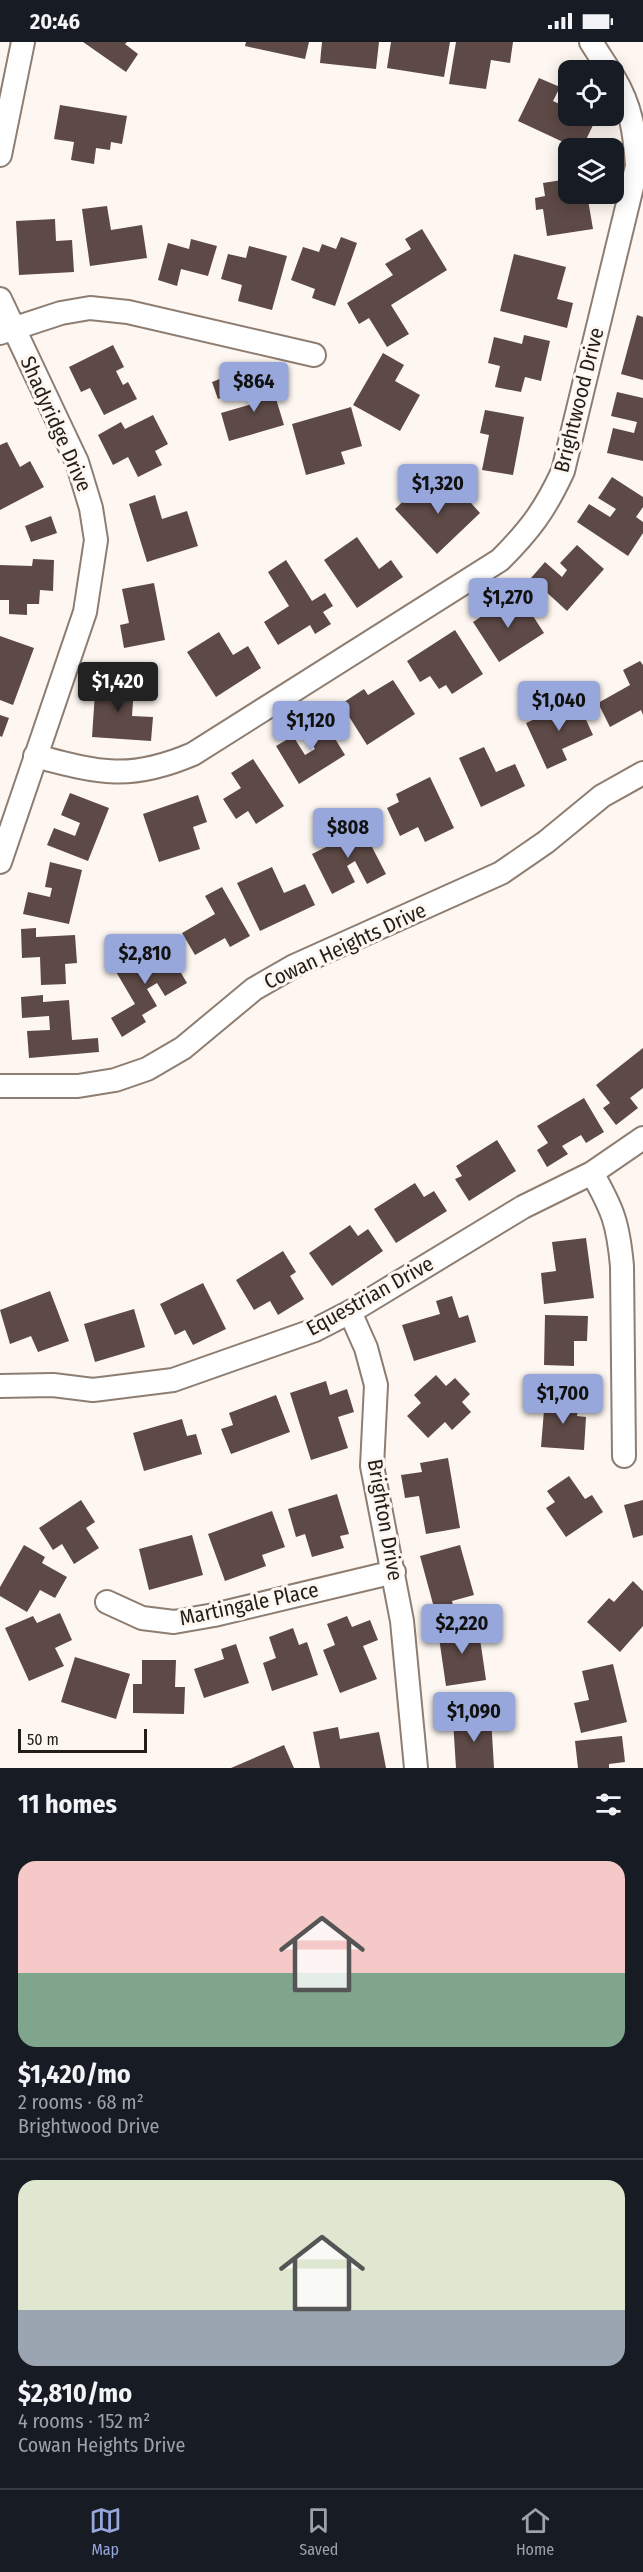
<!DOCTYPE html>
<html lang="en">
<head>
<meta charset="utf-8">
<style>
  :root { --surface:#171b24; --page:#242831; --text:#f1f3f6; --muted:#9ea1a6; --line:#363941; --accent:#97a7db }
  body { margin:0; font-family:"Fira Sans Condensed",sans-serif; background:var(--page); color:var(--text); height:100vh; display:flex; flex-direction:column; font-size:22px; white-space:nowrap }
  * { box-sizing:border-box; margin:0 }
  p { font-size:20px; color:var(--muted) }
  .icon { flex:none; width:33px; height:33px; fill:none; stroke:currentColor; stroke-width:2; stroke-linecap:round; stroke-linejoin:round }
  .map { position:relative; height:1726px; overflow:hidden }
  .sheet { display:flex; flex-direction:column; background:var(--surface); flex:1 }
  .sheet>* { flex:none }
  .tools { position:absolute; left:558px; top:18px; display:grid; gap:12px }
  .tools a { display:grid; place-items:center; width:66px; height:66px; border-radius:12px; background:var(--surface); box-shadow:0 3px 15px #0003; font-size:30px }
  .scale { position:absolute; left:18px; bottom:15px; width:129px; box-sizing:border-box; padding-left:6px; border:3px solid #241e19; border-top:0; font-size:16px; line-height:21px; white-space:nowrap; color:#241e19; -webkit-text-stroke:4px #fef7f1; paint-order:stroke }
  .price { position:absolute; translate:-50% -51px; padding:0 14px; border-radius:6px; background:var(--accent); color:#111; font-size:20px; line-height:39px; filter:drop-shadow(0 2px 3px #0008) }
  .price::after { content:''; position:absolute; left:50%; top:36px; width:18px; height:14px; margin-left:-9px; background:inherit; clip-path:polygon(0 0,100% 0,50% 100%) }
  .price.on { background:#222; color:#fff }
  ul { padding:0; list-style:none }
  li { display:grid; align-content:center; gap:12px; height:318px; padding:0 18px }
  li+li { border-top:2px solid var(--line) }
  li span { display:grid; place-items:center; height:186px; border-radius:18px; color:#555 }
  li>.icon { margin-inline-start:auto }
  span .icon { width:108px; height:108px; fill:#fffc; stroke-width:1 }
  li b { font-size:26px }
  h2 { display:flex; justify-content:space-between; align-items:center; height:72px; padding:0 18px; font-size:26px }
  .status { display:flex; justify-content:space-between; align-items:center; height:42px; padding:0 30px; background:var(--surface); direction:ltr }
  .status svg { height:16px; fill:currentColor }
  .dock { display:flex; justify-content:space-around; align-items:center; height:84px; border-top:2px solid var(--line); background:var(--surface); font-size:16px; color:var(--muted) }
  .dock a { display:grid; justify-items:center; gap:3px }
  .dock .on { color:var(--accent) }
  .map>svg:first-child { display:block }
</style>
</head>
<body>
<div class="status"><b>20:46</b><svg viewBox="0 0 49 12"><path d="M0 12V9h3v3zM5 12V6h3v6zM10 12V3h3v9zM15 12V0h3v12zM26 1h20v11H26zM47 4h2v5h-2z"/></svg></div>
<div class="map">
<svg width="643" height="1726" viewBox="0 0 643 1726">
  <rect width="100%" height="100%" fill="#fef7f1"/>
  <!-- building -->
  <path fill="#5d4946" d="M 83,0 L 127,0 L 125,2 L 138,12 L 126,30 Z
    M 246,0 L 309,0 L 305,17 L 245,4 Z
    M 322,0 L 379,0 L 376,27 L 320,21 Z
    M 391,0 L 450,0 L 444,35 L 387,26 Z
    M 456,0 L 513,0 L 510,21 L 491,18 L 486,47 L 449,42 Z
    M 539,36 L 560,45 L 553,59 L 568,66 L 568,74 L 583,74 L 595,79 L 582,106 L 576,106 L 518,79 Z
    M 60,63 L 127,74 L 122,102 L 111,100 L 110,108 L 96,106 L 94,122 L 71,118 L 74,100 L 54,97 Z
    M 568,137 L 568,152 L 587,152 L 593,187 L 547,194 L 543,167 L 536,168 L 535,156 L 545,154 L 543,141 Z
    M 107,164 L 111,188 L 142,183 L 147,216 L 90,224 L 82,167 Z
    M 55,177 L 56,199 L 72,198 L 74,230 L 19,233 L 16,179 Z
    M 422,187 L 447,228 L 391,263 L 409,292 L 387,305 L 369,276 L 359,282 L 347,261 L 393,233 L 385,222 L 411,207 L 405,197 Z
    M 341,195 L 357,201 L 335,264 L 312,256 L 315,247 L 291,238 L 303,205 L 319,210 L 322,202 L 336,207 Z
    M 191,197 L 217,204 L 208,234 L 181,227 L 177,244 L 158,238 L 168,201 L 189,207 Z
    M 249,204 L 287,214 L 272,268 L 238,259 L 242,243 L 221,237 L 228,212 L 246,216 Z
    M 514,212 L 566,225 L 557,257 L 573,261 L 567,286 L 500,269 Z
    M 637,273 L 643,275 L 643,338 L 621,332 Z
    M 524,293 L 550,299 L 541,339 L 525,335 L 521,350 L 495,345 L 500,324 L 488,321 L 494,295 L 522,302 Z
    M 113,303 L 124,325 L 116,329 L 123,343 L 128,340 L 137,357 L 104,373 L 90,346 L 81,350 L 69,325 Z
    M 383,311 L 404,323 L 395,339 L 420,353 L 400,389 L 353,363 Z
    M 230,333 L 237,349 L 218,357 L 212,340 Z
    M 270,337 L 284,383 L 229,399 L 221,371 L 252,362 L 246,344 Z
    M 617,350 L 643,356 L 643,419 L 607,411 L 613,386 L 634,391 L 637,380 L 611,374 Z
    M 351,365 L 362,404 L 341,410 L 345,422 L 306,433 L 292,382 Z
    M 485,368 L 524,375 L 513,433 L 482,428 L 489,393 L 480,391 Z
    M 153,373 L 168,402 L 155,409 L 162,423 L 138,435 L 128,415 L 113,423 L 98,393 L 121,380 L 125,387 Z
    M 7,400 L 20,425 L 30,419 L 44,445 L 0,468 L 0,403 Z
    M 612,435 L 643,455 L 643,465 L 636,475 L 643,480 L 643,491 L 628,514 L 577,480 L 589,462 L 610,475 L 616,467 L 598,456 Z
    M 422,441 L 438,457 L 454,442 L 480,471 L 437,512 L 395,467 Z
    M 155,453 L 162,477 L 187,469 L 198,504 L 147,520 L 129,462 Z
    M 51,474 L 57,491 L 31,500 L 25,484 Z
    M 357,495 L 379,527 L 391,518 L 403,535 L 357,566 L 324,518 Z
    M 577,503 L 604,527 L 567,569 L 531,536 L 545,520 L 562,535 L 567,528 L 560,521 Z
    M 33,517 L 54,518 L 53,549 L 40,548 L 39,562 L 27,562 L 27,573 L 9,572 L 9,558 L 0,558 L 0,523 L 32,524 Z
    M 286,518 L 312,559 L 325,551 L 333,564 L 323,570 L 331,582 L 315,592 L 310,583 L 278,603 L 264,580 L 289,564 L 268,530 Z
    M 154,541 L 165,598 L 124,606 L 120,583 L 129,581 L 122,547 Z
    M 522,557 L 544,591 L 499,620 L 473,580 L 494,566 L 498,572 Z
    M 455,588 L 483,632 L 452,652 L 446,643 L 439,647 L 430,634 L 420,640 L 407,619 Z
    M 219,590 L 233,613 L 248,604 L 261,626 L 216,655 L 187,610 Z
    M 0,594 L 34,606 L 13,663 L 0,658 Z
    M 640,619 L 643,623 L 643,673 L 641,668 L 610,685 L 598,661 L 630,643 L 623,628 Z
    M 96,636 L 126,638 L 125,644 L 134,645 L 132,674 L 153,675 L 151,699 L 92,695 Z
    M 393,638 L 415,672 L 367,703 L 341,662 L 364,647 L 368,653 Z
    M 577,658 L 593,693 L 562,707 L 567,718 L 547,727 L 526,681 Z
    M 0,673 L 9,676 L 2,695 L 0,694 Z
    M 323,677 L 345,713 L 299,742 L 276,704 L 293,694 L 305,713 L 315,707 L 304,689 Z
    M 484,705 L 496,730 L 515,722 L 525,744 L 481,765 L 459,716 Z
    M 253,717 L 284,764 L 256,782 L 248,769 L 236,777 L 223,757 L 241,746 L 231,731 Z
    M 430,735 L 454,786 L 425,800 L 418,785 L 400,794 L 387,766 L 399,760 L 396,752 Z
    M 70,751 L 109,766 L 88,819 L 47,803 L 54,786 L 75,794 L 80,781 L 61,773 Z
    M 198,753 L 207,780 L 193,785 L 200,807 L 159,820 L 143,772 Z
    M 359,780 L 386,832 L 367,842 L 355,819 L 347,824 L 355,840 L 332,852 L 312,812 L 332,802 L 329,795 Z
    M 50,820 L 82,828 L 69,882 L 23,872 L 28,850 L 50,855 L 52,846 L 45,845 Z
    M 272,825 L 284,851 L 305,842 L 315,863 L 260,889 L 237,841 Z
    M 222,845 L 250,894 L 230,905 L 225,896 L 195,913 L 182,891 L 215,872 L 205,854 Z
    M 36,886 L 36,895 L 75,893 L 77,921 L 65,922 L 66,942 L 41,943 L 40,915 L 22,916 L 21,887 Z
    M 165,904 L 187,941 L 165,954 L 157,941 L 147,947 L 157,964 L 142,973 L 146,980 L 122,995 L 111,976 L 135,962 L 112,923 L 134,910 L 139,919 Z
    M 43,953 L 43,960 L 69,958 L 72,998 L 98,996 L 99,1010 L 29,1016 L 27,989 L 50,988 L 49,974 L 22,976 L 21,955 Z
    M 643,1006 L 643,1046 L 630,1056 L 638,1066 L 616,1083 L 603,1066 L 610,1061 L 596,1043 Z
    M 584,1056 L 604,1090 L 586,1101 L 581,1093 L 562,1104 L 568,1112 L 547,1125 L 537,1108 L 548,1101 L 537,1084 Z
    M 497,1098 L 516,1129 L 469,1159 L 455,1137 L 462,1134 L 456,1124 Z
    M 415,1141 L 424,1155 L 434,1149 L 447,1169 L 396,1201 L 374,1167 Z
    M 350,1183 L 358,1194 L 368,1187 L 383,1209 L 332,1244 L 309,1211 Z
    M 586,1196 L 594,1256 L 544,1262 L 541,1231 L 556,1229 L 552,1200 Z
    M 283,1209 L 296,1230 L 290,1234 L 304,1257 L 278,1273 L 270,1259 L 254,1268 L 236,1238 Z
    M 203,1241 L 226,1287 L 193,1303 L 185,1288 L 175,1293 L 160,1262 Z
    M 50,1249 L 69,1299 L 38,1310 L 31,1294 L 10,1302 L 0,1268 Z
    M 452,1254 L 459,1276 L 468,1273 L 476,1300 L 414,1319 L 402,1283 L 440,1272 L 436,1259 Z
    M 134,1267 L 145,1305 L 95,1320 L 84,1282 Z
    M 545,1273 L 588,1274 L 587,1299 L 574,1299 L 574,1324 L 544,1323 Z
    M 436,1333 L 446,1344 L 455,1336 L 470,1352 L 462,1360 L 471,1370 L 452,1388 L 445,1380 L 428,1396 L 407,1374 L 421,1361 L 414,1353 Z
    M 326,1339 L 330,1353 L 347,1347 L 354,1370 L 338,1375 L 348,1406 L 311,1418 L 290,1351 Z
    M 276,1353 L 290,1390 L 231,1412 L 221,1387 L 233,1383 L 229,1371 Z
    M 545,1356 L 579,1359 L 577,1374 L 586,1375 L 584,1408 L 541,1405 Z
    M 182,1377 L 187,1394 L 196,1392 L 202,1412 L 144,1429 L 133,1391 Z
    M 448,1416 L 460,1486 L 426,1492 L 419,1454 L 405,1456 L 401,1433 L 422,1430 L 420,1421 Z
    M 569,1434 L 585,1457 L 592,1453 L 603,1470 L 566,1495 L 546,1466 L 555,1460 L 547,1449 Z
    M 337,1452 L 349,1492 L 340,1494 L 344,1506 L 312,1515 L 305,1492 L 296,1495 L 288,1467 Z
    M 81,1458 L 95,1480 L 86,1486 L 99,1506 L 74,1522 L 62,1502 L 53,1508 L 39,1486 Z
    M 643,1458 L 643,1493 L 633,1496 L 624,1463 Z
    M 272,1469 L 285,1505 L 262,1513 L 266,1524 L 225,1539 L 208,1492 Z
    M 192,1493 L 203,1533 L 149,1548 L 139,1507 Z
    M 24,1503 L 45,1515 L 42,1521 L 67,1535 L 55,1556 L 40,1548 L 27,1570 L 0,1554 L 0,1545 Z
    M 460,1503 L 474,1553 L 452,1559 L 454,1568 L 436,1573 L 420,1514 Z
    M 633,1539 L 643,1549 L 643,1584 L 620,1610 L 587,1580 L 609,1556 L 614,1560 Z
    M 60,1571 L 72,1598 L 55,1606 L 64,1624 L 29,1639 L 5,1586 L 33,1574 L 37,1581 Z
    M 347,1574 L 352,1585 L 370,1578 L 378,1598 L 363,1604 L 377,1637 L 340,1651 L 323,1608 L 335,1603 L 327,1582 Z
    M 478,1583 L 486,1638 L 446,1644 L 438,1589 Z
    M 293,1586 L 299,1603 L 307,1600 L 318,1633 L 272,1649 L 263,1621 L 276,1616 L 269,1595 Z
    M 236,1602 L 249,1641 L 204,1656 L 194,1627 L 224,1617 L 221,1607 Z
    M 75,1615 L 130,1632 L 116,1677 L 61,1660 Z
    M 142,1618 L 176,1618 L 175,1645 L 185,1645 L 184,1672 L 133,1671 L 133,1642 L 142,1642 Z
    M 613,1622 L 627,1680 L 581,1691 L 574,1661 L 589,1658 L 582,1629 Z
    M 491,1675 L 494,1726 L 456,1726 L 453,1678 Z
    M 338,1685 L 340,1697 L 379,1690 L 386,1726 L 320,1726 L 313,1690 Z
    M 622,1694 L 625,1720 L 609,1722 L 609,1726 L 578,1726 L 575,1699 Z
    M 284,1703 L 294,1726 L 231,1726 Z"/>
  <g fill="none" stroke-linecap="round" stroke-linejoin="round">
    <!-- minor casing -->
    <g stroke="#8e7d71" stroke-width="26">
      <path id="minor" d="M 591,0 L 609,28
        M 0,113 L 23,0
        M 0,257 L 77,420 L 91,466 L 96,498 L 85,570 L 0,820
        M 0,291 L 61,271 L 90,266 L 128,270 L 314,313
        M 35,714 C 100,731 130,739 193,712 L 500,518 C 530,488 545,468 563,429 L 637,124 C 635,91 631,64 614,36
        M 0,1044 L 78,1044 L 115,1038 L 147,1027 L 183,1006 L 254,947 L 294,924 L 501,831 L 546,800 L 602,754 L 643,731
        M 592,1131 C 613,1168 618,1181 622,1224 L 624,1414
        M 350,1270 L 366,1306 L 376,1343 L 372,1424 L 402,1579 L 416,1726
        M 0,1344 L 53,1343 L 93,1348 L 173,1338 L 315,1288 L 350,1270 L 523,1165 L 592,1131 L 643,1096
        M 107,1560 L 142,1576 L 174,1580 L 214,1573 L 394,1530"/>
    </g>
    <!-- minor -->
    <use href="#minor" stroke="#fff" stroke-width="22"/>
  </g>
  <g text-anchor="middle" stroke-width="6" stroke-linejoin="round" paint-order="stroke">
    <!-- street labels -->
    <g font-size="21" fill="#241e19" stroke="#fef7f1">
      <text transform="translate(579 358) rotate(-76)" y="7">Brightwood Drive</text>
      <text transform="translate(56 382) rotate(66)" y="7">Shadyridge Drive</text>
      <text transform="translate(345 904) rotate(-25)" y="7">Cowan Heights Drive</text>
      <text transform="translate(370 1254) rotate(-29)" y="7">Equestrian Drive</text>
      <text transform="translate(385 1478) rotate(80)" y="7">Brighton Drive</text>
      <text transform="translate(249 1562) rotate(-12)" y="7">Martingale Place</text>
    </g>
  </g>
</svg>
<div class="tools">
<a><svg class="icon" aria-label="locate" viewBox="0 0 24 24"><circle cx="12" cy="12" r="6"/><path d="M12 2v4M12 18v4M2 12h4M18 12h4"/></svg></a>
<a><svg class="icon" aria-label="layers" viewBox="0 0 24 24"><path d="M12 4l9 5-9 5-9-5zM3 14l9 5 9-5"/></svg></a>
</div>
<div class="scale">50 m</div>
<b class="price" style="left:254px;top:371px">$864</b>
<b class="price" style="left:438px;top:473px">$1,320</b>
<b class="price" style="left:508px;top:587px">$1,270</b>
<b class="price on" style="left:118px;top:671px">$1,420</b>
<b class="price" style="left:559px;top:690px">$1,040</b>
<b class="price" style="left:311px;top:710px">$1,120</b>
<b class="price" style="left:348px;top:817px">$808</b>
<b class="price" style="left:145px;top:943px">$2,810</b>
<b class="price" style="left:563px;top:1383px">$1,700</b>
<b class="price" style="left:462px;top:1613px">$2,220</b>
<b class="price" style="left:474px;top:1701px">$1,090</b>
</div>
<section class="sheet">
<h2>11 homes<svg class="icon" aria-label="filters" viewBox="0 0 24 24"><path d="M4 7h16M4 17h16"/><circle cx="9" cy="7" r="2"/><circle cx="15" cy="17" r="2"/></svg></h2>
<ul>
<li><span style="background:linear-gradient(#f6c9c9 60%,#7fa58c 0)"><svg class="icon" aria-label="home" viewBox="0 0 24 24"><path d="M3 11l9-7 9 7M6 9v11h12V9"/></svg></span><div><b>$1,420/mo</b><p>2 rooms · 68 m²</p><p>Brightwood Drive</p></div></li>
<li><span style="background:linear-gradient(#dfe7d0 70%,#9aa5b1 0)"><svg class="icon" aria-label="home" viewBox="0 0 24 24"><path d="M3 11l9-7 9 7M6 9v11h12V9"/></svg></span><div><b>$2,810/mo</b><p>4 rooms · 152 m²</p><p>Cowan Heights Drive</p></div></li>
</ul>
</section>
<nav class="dock">
<a class="on"><svg class="icon" aria-label="map" viewBox="0 0 24 24"><path d="M3 6l6-2 6 2 6-2v14l-6 2-6-2-6 2zM9 4v14M15 6v14"/></svg>Map</a>
<a><svg class="icon" aria-label="saved" viewBox="0 0 24 24"><path d="M7 4h10v16l-5-4-5 4z"/></svg>Saved</a>
<a><svg class="icon" aria-label="home" viewBox="0 0 24 24"><path d="M3 11l9-7 9 7M6 9v11h12V9"/></svg>Home</a>
</nav>
</body>
</html>
